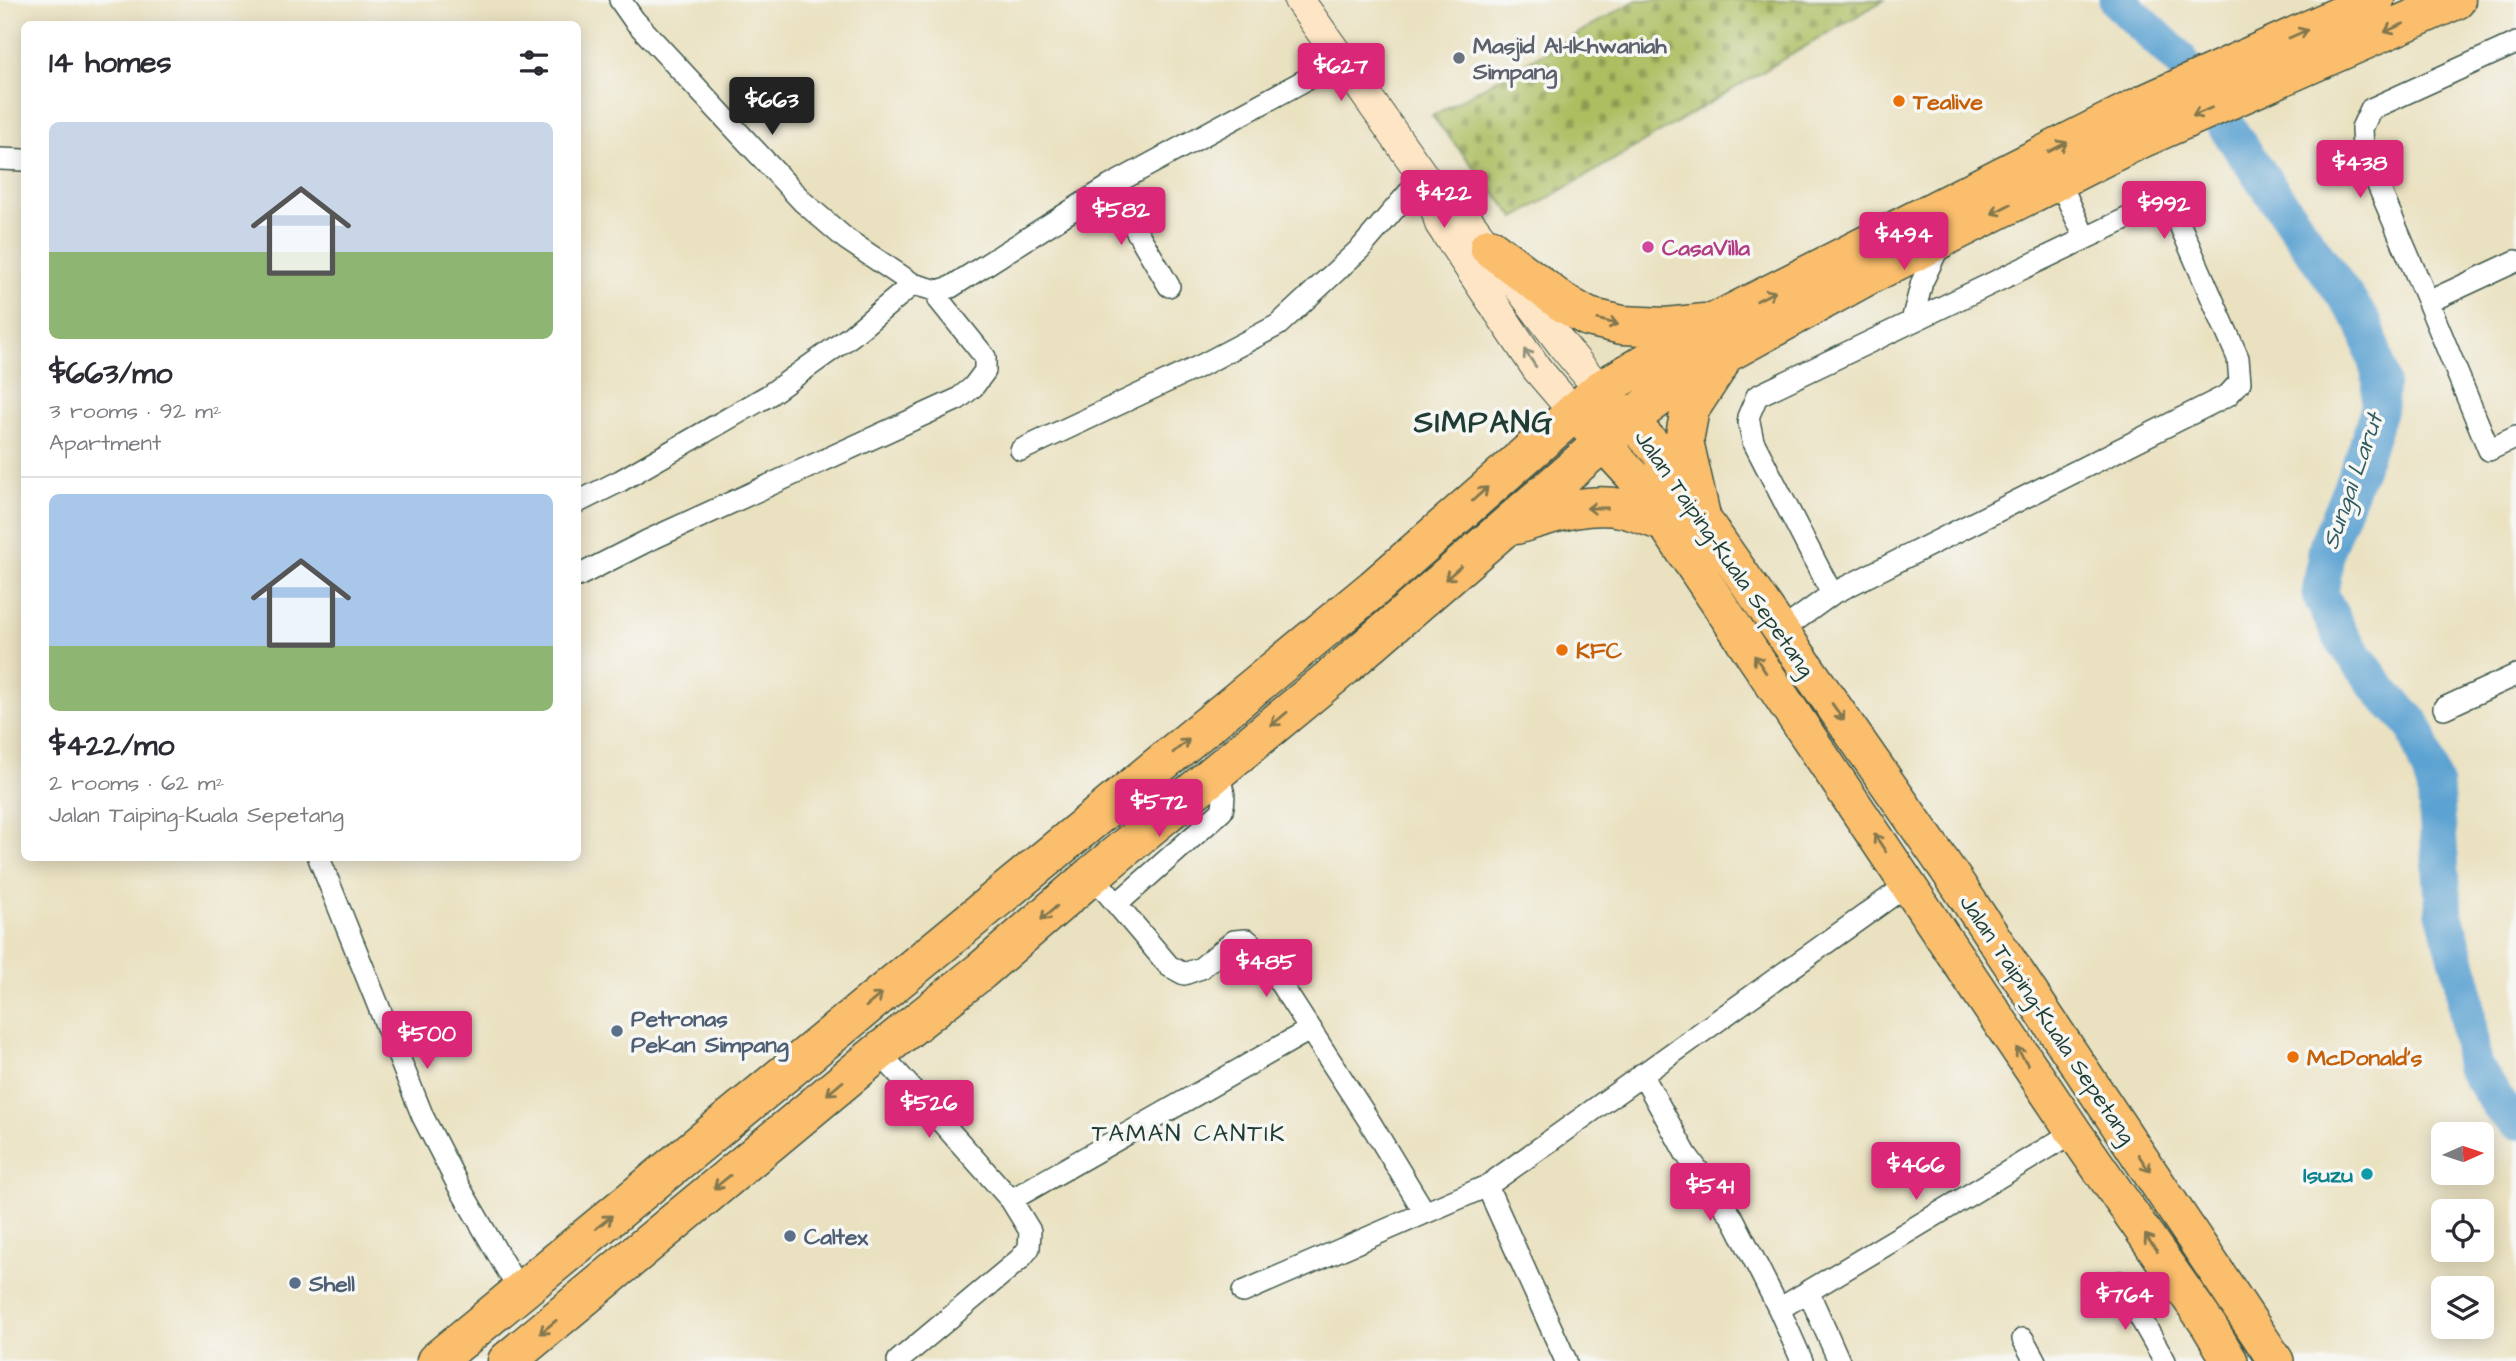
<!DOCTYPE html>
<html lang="en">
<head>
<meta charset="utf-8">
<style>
  :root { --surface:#fff; --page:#f2f2f3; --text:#2b2b33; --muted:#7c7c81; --line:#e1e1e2; --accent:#db2777 }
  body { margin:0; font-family:"Architects Daughter",sans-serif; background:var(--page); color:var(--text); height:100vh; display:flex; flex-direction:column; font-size:26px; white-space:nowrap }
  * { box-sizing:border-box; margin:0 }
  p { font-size:23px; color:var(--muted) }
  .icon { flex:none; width:38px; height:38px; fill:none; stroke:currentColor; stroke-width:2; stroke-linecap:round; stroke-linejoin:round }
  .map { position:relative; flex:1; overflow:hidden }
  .sheet { position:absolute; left:21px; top:21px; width:560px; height:840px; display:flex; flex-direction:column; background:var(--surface); border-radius:10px; box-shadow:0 4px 18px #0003 }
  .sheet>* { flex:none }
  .needle { width:46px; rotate:87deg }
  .controls { position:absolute; left:2431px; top:1122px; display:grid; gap:14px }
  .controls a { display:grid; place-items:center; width:63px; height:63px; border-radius:10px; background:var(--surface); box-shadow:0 4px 18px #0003; font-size:35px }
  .price { position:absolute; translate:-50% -60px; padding:0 16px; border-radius:7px; background:var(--accent); color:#fff; font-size:23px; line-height:46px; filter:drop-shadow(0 2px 4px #0008) }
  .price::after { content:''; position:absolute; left:50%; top:42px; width:21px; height:16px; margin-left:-10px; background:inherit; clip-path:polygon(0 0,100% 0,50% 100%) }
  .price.active { background:#222; color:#fff }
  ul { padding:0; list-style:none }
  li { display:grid; align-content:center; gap:14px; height:371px; padding:0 28px }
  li+li { border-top:2px solid var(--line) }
  li span { display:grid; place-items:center; height:217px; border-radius:10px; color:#555 }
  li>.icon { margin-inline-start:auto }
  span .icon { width:126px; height:126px; fill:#fffc; stroke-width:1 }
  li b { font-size:30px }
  h2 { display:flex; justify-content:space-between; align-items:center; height:84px; padding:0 28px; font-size:30px }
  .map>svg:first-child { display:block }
</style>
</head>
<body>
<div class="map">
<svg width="2516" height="1361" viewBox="0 0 2516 1361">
  <defs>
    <pattern id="cemetery-stones" width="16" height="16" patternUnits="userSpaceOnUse" patternTransform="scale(1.75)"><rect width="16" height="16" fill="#acbe61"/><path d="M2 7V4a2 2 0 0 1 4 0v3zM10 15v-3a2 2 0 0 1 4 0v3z" fill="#8b9c51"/></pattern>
  </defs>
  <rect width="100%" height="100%" fill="#f6f6f2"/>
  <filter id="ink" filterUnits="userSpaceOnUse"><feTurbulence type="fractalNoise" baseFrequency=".0143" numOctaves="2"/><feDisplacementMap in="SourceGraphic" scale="14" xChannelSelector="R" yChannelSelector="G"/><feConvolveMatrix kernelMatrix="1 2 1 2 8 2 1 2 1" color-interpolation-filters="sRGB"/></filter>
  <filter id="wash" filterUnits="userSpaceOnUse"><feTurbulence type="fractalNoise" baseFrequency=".00686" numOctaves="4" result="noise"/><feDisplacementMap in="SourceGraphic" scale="28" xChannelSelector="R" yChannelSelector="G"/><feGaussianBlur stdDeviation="1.57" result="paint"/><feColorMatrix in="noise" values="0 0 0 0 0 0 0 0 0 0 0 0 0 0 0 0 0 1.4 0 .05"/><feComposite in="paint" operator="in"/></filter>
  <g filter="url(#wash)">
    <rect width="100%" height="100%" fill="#eae1c0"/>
    <!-- cemetery -->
    <path fill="url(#cemetery-stones)" stroke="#667e4a" stroke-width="2" d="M 1637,0 L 1884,0 L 1515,218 L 1432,116 Z"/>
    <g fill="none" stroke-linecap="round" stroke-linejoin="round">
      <!-- river -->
      <path stroke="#5ca2d2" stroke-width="37" d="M 2117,0 L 2179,59 L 2365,325 L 2381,379 L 2379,408 L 2364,455 L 2327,546 L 2320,594 L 2341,637 L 2384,695 L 2414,725 L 2435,787 L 2444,913 L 2463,979 L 2473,1065 L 2503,1110 L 2516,1121"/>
    </g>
  </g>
  <g filter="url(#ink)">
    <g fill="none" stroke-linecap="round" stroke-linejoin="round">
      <!-- street casing -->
      <g stroke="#3d5649" stroke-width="24">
        <path id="street" d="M 620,0 L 634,20 L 803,202 L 846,239 L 913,284 L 938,291 L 951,287 L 1110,186 L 1342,60
          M 2516,43 L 2371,109 L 2362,128 L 2363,150 L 2428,302 L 2489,450 L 2516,437
          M 0,159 L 24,160
          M 2059,180 L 2085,238
          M 1110,186 L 1169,286
          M 2428,302 L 2516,261
          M 1912,321 L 1922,282 L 1942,240
          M 1021,450 L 1202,365 L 1278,325 L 1361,248 L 1423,176
          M 578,502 L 620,481 L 769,395 L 851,336 L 913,284
          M 578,576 L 647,541 L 958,399 L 973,387 L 985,371 L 985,357 L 939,300 L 938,291
          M 1781,631 L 1832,594 L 2228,395 L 2240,382 L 2238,358 L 2176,216 L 2167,209 L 2153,206 L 1757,396 L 1748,417 L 1753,441 L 1832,594
          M 2444,708 L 2516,675
          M 319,858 L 423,1117 L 458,1185 L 520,1292
          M 1092,875 L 1169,966 L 1184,974 L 1201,968 L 1234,941 L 1247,940 L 1260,952 L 1368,1119 L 1425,1213
          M 1117,904 L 1222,811 C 1226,795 1224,787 1214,774
          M 879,1052 L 1011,1200 L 1030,1231 L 1029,1248 L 1020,1259 L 898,1361
          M 1642,1074 L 1686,1154 L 1734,1220 L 1779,1309 L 1802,1361
          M 1487,1186 L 1566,1361
          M 1011,1200 L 1311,1029
          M 2120,1282 L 2165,1361
          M 1808,1291 L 1839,1361
          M 1243,1292 L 1487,1186 L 1907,885
          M 1779,1309 L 2074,1132
          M 2023,1339 L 2035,1361"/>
      </g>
      <!-- secondary casing -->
      <g stroke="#3d5649" stroke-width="32">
        <path id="secondary" d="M 1299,0 L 1429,184 L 1458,207 L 1564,347 L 1600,390
          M 1429,184 L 1440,224 L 1537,369 L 1573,411"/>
      </g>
      <!-- primary casing -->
      <g stroke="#3d5649" stroke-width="38">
        <path id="primary" d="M 1611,401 L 1657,449 L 1701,516 L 1956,882 L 2276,1361
          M 1573,411 L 1633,476 L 2074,1132 L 2209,1326 L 2230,1361"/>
      </g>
      <!-- highway casing -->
      <g stroke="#3d5649" stroke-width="41">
        <path id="highway" d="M 1489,247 L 1562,302 L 1588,317 L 1622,325 L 1666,327 L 1705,323
          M 1701,516 L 1684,441 L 1690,409 L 1719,365
          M 1516,525 C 1549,515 1586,501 1621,508 C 1635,511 1649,517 1663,522
          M 436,1361 L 1374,588 L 1600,390 L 1713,323 L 2069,142 L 2144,104 L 2375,0
          M 507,1361 L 879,1052 L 981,971 L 1092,875 L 1345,666 L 1630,419 L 1677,384 L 1725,354 L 1867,276 L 2136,141 L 2456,0"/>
      </g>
      <!-- street -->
      <use href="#street" stroke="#fff" stroke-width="21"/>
      <!-- secondary -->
      <use href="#secondary" stroke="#fde5c5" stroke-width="30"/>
      <!-- primary -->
      <use href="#primary" stroke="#fabe6d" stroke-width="35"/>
      <!-- highway -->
      <use href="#highway" stroke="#fabe6d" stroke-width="38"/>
    </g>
    <!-- one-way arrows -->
    <defs><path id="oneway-shaft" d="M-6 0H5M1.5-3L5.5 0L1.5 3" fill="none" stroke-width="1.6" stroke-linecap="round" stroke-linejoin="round" transform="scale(1.75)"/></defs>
    <g stroke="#82774e">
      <use href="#oneway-shaft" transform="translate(2394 28) rotate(156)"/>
      <use href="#oneway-shaft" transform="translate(2298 34) rotate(-24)"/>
      <use href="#oneway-shaft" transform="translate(2202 112) rotate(156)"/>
      <use href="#oneway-shaft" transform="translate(2058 147) rotate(-27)"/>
      <use href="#oneway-shaft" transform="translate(2001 209) rotate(153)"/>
      <use href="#oneway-shaft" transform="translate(1766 296) rotate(-27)"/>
      <use href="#oneway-shaft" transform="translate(1608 322) rotate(14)"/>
      <use href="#oneway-shaft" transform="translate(1480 494) rotate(-42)"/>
      <use href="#oneway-shaft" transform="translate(1597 508) rotate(-180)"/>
      <use href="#oneway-shaft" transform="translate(1453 573) rotate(139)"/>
      <use href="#oneway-shaft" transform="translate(1760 664) rotate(-124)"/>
      <use href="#oneway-shaft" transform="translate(1838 712) rotate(55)"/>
      <use href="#oneway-shaft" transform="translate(1279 719) rotate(140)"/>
      <use href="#oneway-shaft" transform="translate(1181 746) rotate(-40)"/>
      <use href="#oneway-shaft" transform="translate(1880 843) rotate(-123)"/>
      <use href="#oneway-shaft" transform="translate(1049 913) rotate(139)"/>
      <use href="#oneway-shaft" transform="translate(874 1000) rotate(-40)"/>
      <use href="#oneway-shaft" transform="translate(2022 1056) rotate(-124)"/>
      <use href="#oneway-shaft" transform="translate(835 1088) rotate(140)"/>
      <use href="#oneway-shaft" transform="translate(2144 1163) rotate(56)"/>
      <use href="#oneway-shaft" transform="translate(722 1182) rotate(141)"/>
      <use href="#oneway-shaft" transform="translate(604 1222) rotate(-39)"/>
      <use href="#oneway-shaft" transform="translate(2151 1243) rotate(-125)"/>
      <use href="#oneway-shaft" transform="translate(548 1327) rotate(141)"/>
    </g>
    <use stroke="#8e917c" href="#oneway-shaft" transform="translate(1530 358) rotate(-124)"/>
  </g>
  <!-- markers -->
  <circle fill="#6b7280" stroke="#f6f6f2" stroke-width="2.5" cx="1459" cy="58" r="7"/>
  <g fill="#e8710a" stroke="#f6f6f2" stroke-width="2.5">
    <circle cx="1899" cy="101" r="7"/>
    <circle cx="1562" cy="650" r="7"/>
    <circle cx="2293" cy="1057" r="7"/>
  </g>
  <circle fill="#d1479c" stroke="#f6f6f2" stroke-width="2.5" cx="1648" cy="247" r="7"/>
  <g fill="#5c6f8a" stroke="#f6f6f2" stroke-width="2.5">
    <circle cx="617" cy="1031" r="7"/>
    <circle cx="790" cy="1236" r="7"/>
    <circle cx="295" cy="1283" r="7"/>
  </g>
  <circle fill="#0f9aa8" stroke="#f6f6f2" stroke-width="2.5" cx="2367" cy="1174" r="7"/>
  <g text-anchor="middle" stroke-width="7" stroke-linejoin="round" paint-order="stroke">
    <!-- worship labels -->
    <g font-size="23" font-weight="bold" fill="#5b616d" stroke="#f6f6f2" text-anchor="start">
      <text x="1473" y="53">Masjid Al-Ikhwaniah<tspan x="1473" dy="26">Simpang</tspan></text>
    </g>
    <!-- food labels -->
    <g font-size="23" font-weight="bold" fill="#c56008" stroke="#f6f6f2" text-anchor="start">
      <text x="1913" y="109">Tealive</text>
      <text x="1576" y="658">KFC</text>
      <text x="2307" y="1065">McDonald's</text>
    </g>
    <!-- hotel labels -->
    <g font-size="23" font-weight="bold" fill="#b23c85" stroke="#f6f6f2" text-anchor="start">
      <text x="1662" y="255">CasaVilla</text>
    </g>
    <!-- street labels -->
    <g font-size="23" fill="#1f3d34" stroke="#f6f6f2">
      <text transform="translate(1725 553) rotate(55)" y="8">Jalan Taiping-Kuala Sepetang</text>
      <text transform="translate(2048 1019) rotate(56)" y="8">Jalan Taiping-Kuala Sepetang</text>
    </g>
    <!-- service labels -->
    <g font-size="23" font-weight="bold" fill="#4e5e75" stroke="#f6f6f2" text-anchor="start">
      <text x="631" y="1026">Petronas<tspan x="631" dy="26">Pekan Simpang</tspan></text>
      <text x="804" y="1244">Caltex</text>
      <text x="309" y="1291">Shell</text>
    </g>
    <!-- culture labels -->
    <g font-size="23" font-weight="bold" fill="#0d838f" stroke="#f6f6f2" text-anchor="end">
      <text x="2353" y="1182">Isuzu</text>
    </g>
    <!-- water labels -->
    <g font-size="24" font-style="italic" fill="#315b63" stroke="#f6f6f2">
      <text transform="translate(2352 481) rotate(-71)" y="8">Sungai Larut</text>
    </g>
    <!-- neighbourhood labels -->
    <g font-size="24" letter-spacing="2" fill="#1f3d34" stroke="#f6f6f2">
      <text x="1189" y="1141">TAMAN CANTIK</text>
    </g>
    <!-- district labels -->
    <g font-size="30" font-weight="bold" letter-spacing="2" fill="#1f3d34" stroke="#f6f6f2">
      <text x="1484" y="432">SIMPANG</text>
    </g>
  </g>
</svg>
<div class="controls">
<a><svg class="needle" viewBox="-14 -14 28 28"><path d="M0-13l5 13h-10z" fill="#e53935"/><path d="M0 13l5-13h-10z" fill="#7c7c81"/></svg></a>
<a><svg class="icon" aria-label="locate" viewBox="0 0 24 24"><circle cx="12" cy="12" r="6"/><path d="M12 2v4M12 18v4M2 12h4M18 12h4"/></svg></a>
<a><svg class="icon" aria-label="layers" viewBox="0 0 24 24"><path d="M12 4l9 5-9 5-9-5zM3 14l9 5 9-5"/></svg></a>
</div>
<b class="price" style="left:1341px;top:103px">$627</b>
<b class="price active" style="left:772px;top:137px">$663</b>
<b class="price" style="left:2360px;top:200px">$438</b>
<b class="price" style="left:1444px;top:230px">$422</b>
<b class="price" style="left:2164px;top:241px">$992</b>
<b class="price" style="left:1121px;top:247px">$582</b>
<b class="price" style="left:1904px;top:272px">$494</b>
<b class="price" style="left:1159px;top:839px">$572</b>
<b class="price" style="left:1266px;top:999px">$485</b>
<b class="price" style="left:427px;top:1071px">$500</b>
<b class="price" style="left:929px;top:1140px">$526</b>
<b class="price" style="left:1916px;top:1202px">$466</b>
<b class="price" style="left:1710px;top:1223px">$541</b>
<b class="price" style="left:2125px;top:1332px">$764</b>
<section class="sheet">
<h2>14 homes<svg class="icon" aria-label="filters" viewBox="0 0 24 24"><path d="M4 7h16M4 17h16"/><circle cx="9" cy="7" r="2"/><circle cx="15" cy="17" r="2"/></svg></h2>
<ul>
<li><span style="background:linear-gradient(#c9d6e8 60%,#8fb573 0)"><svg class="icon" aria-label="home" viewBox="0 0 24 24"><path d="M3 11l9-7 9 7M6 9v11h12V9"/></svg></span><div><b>$663/mo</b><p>3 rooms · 92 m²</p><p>Apartment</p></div></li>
<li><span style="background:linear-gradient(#a9c7e8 70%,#8fb573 0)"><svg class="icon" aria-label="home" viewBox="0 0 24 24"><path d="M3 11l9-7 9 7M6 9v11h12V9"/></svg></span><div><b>$422/mo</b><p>2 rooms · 62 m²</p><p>Jalan Taiping-Kuala Sepetang</p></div></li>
</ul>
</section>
</div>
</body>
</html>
